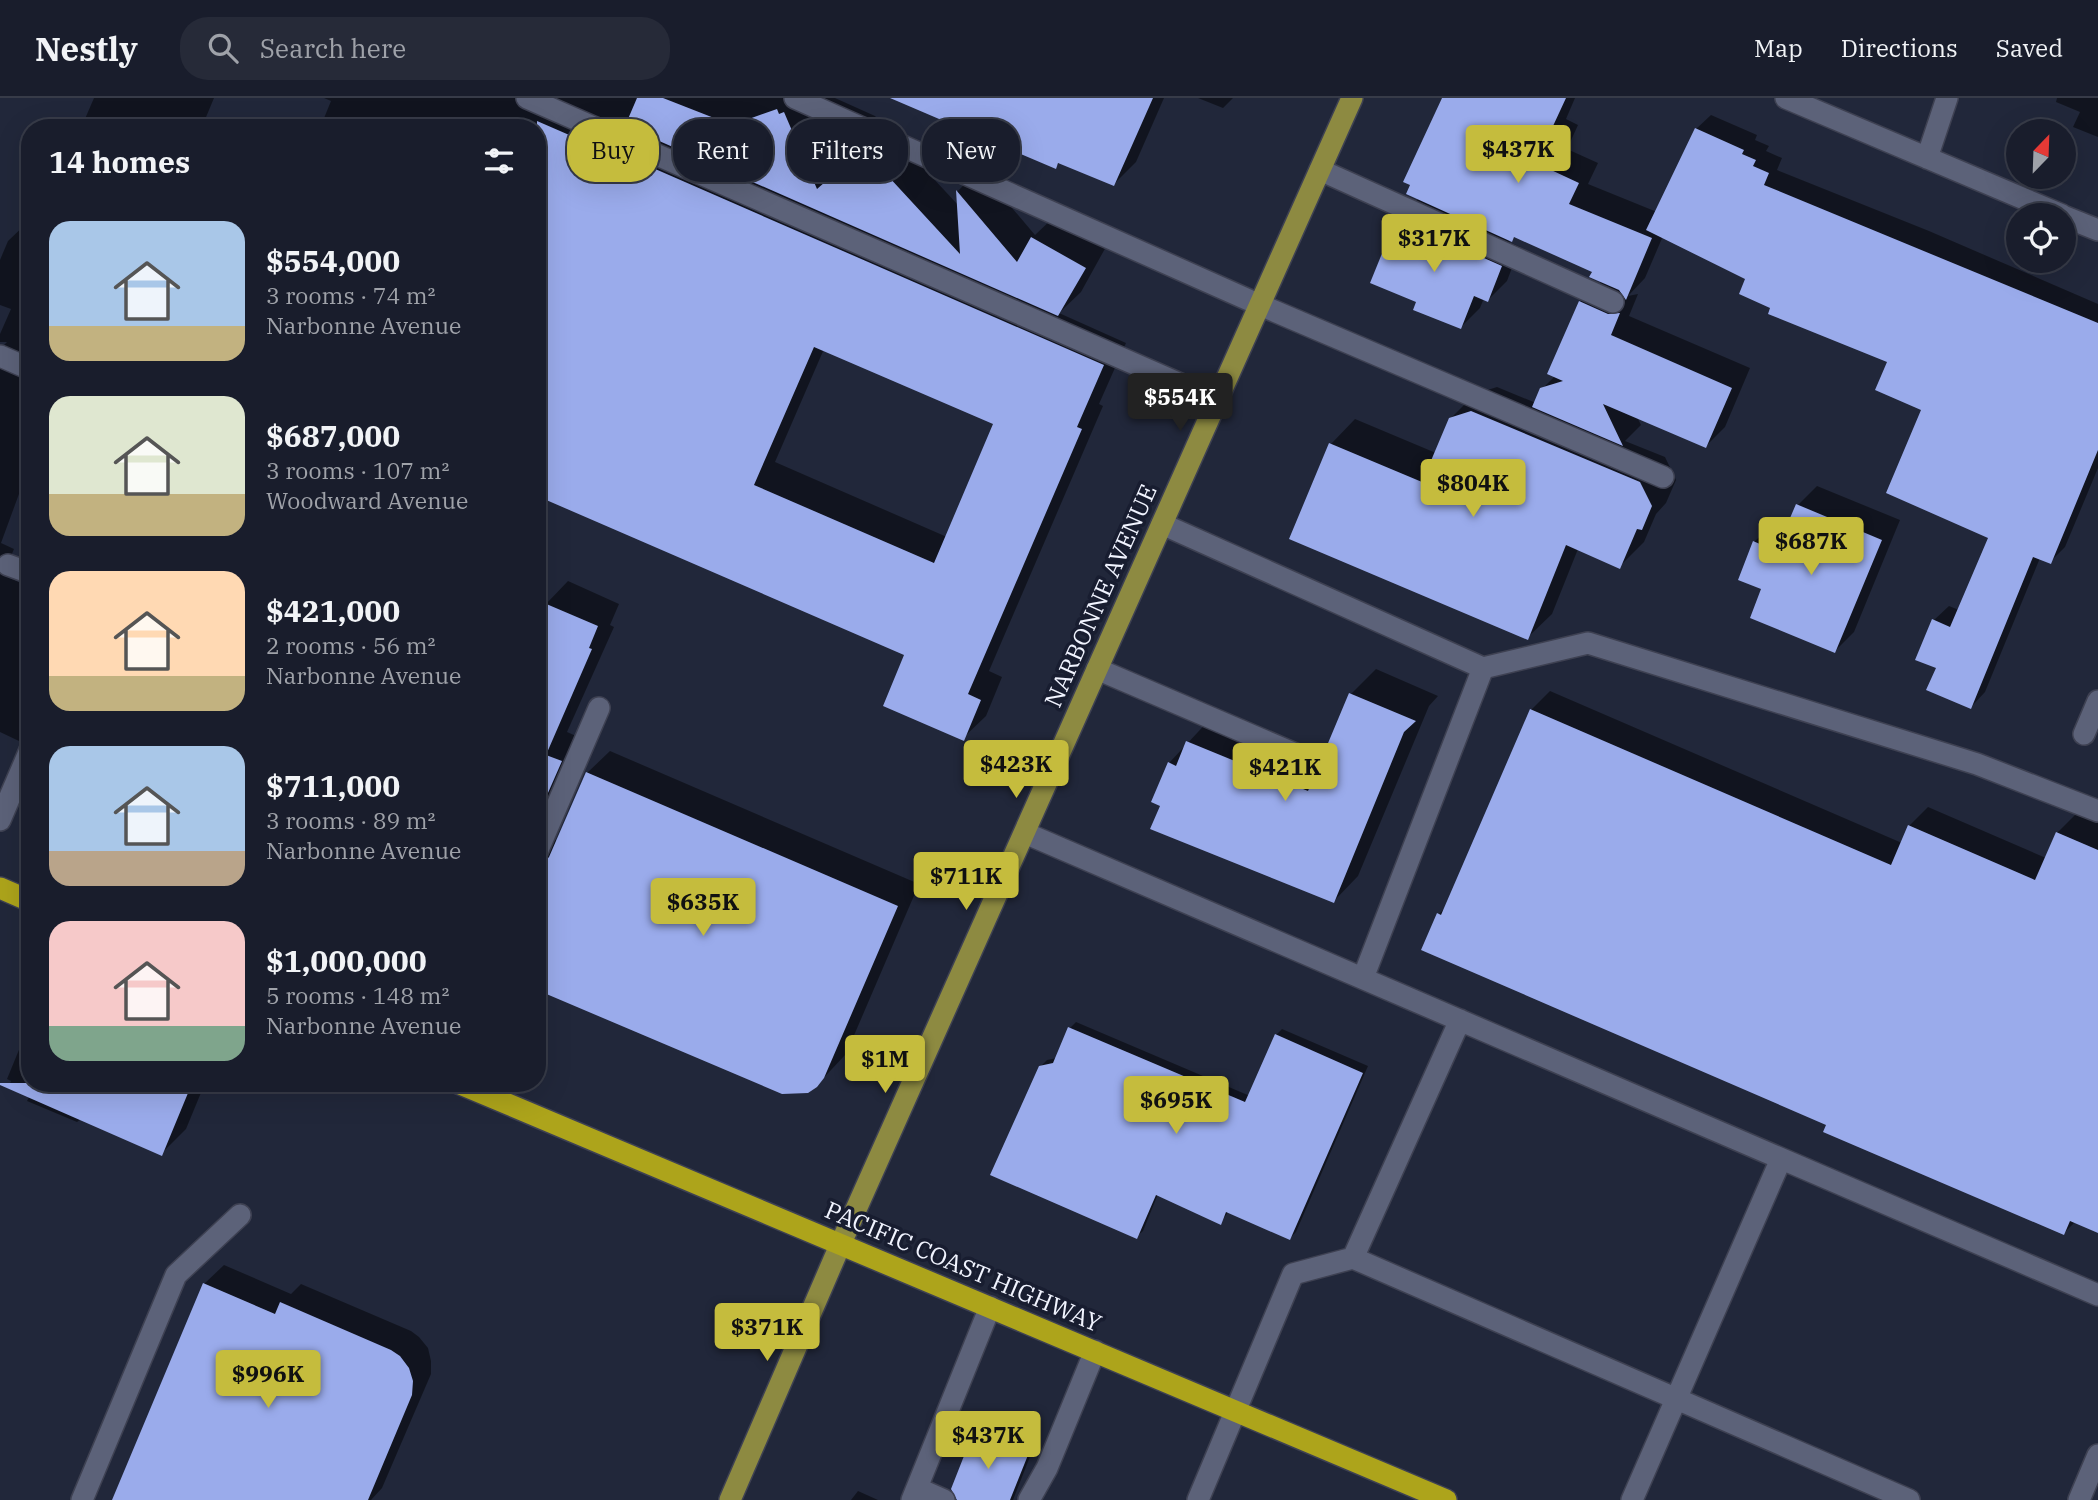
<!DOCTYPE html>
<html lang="en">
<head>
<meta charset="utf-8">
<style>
  :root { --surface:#191d2c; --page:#262a38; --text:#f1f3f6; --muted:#9fa2a9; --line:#373b48; --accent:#c5bc3d }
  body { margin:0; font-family:"IBM Plex Serif",serif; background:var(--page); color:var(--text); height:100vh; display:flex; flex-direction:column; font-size:26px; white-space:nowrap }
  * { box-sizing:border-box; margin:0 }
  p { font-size:23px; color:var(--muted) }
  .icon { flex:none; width:38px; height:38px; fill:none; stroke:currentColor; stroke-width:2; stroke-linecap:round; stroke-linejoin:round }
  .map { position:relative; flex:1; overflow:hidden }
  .side { position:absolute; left:21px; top:21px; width:525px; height:973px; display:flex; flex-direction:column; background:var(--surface); border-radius:28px; box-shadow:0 7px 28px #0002,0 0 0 2px var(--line) }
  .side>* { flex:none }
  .guide { position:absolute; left:567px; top:21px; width:665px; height:63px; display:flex; gap:14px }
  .needle { width:46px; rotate:23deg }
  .controls { position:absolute; left:2006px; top:21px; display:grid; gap:14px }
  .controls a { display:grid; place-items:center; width:70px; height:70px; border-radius:50%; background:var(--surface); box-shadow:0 7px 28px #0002,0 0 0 2px var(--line); font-size:35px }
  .price { position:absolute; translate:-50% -60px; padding:0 16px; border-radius:7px; background:var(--accent); color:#111; font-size:23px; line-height:46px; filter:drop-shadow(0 2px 4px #0008) }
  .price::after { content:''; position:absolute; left:50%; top:42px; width:21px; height:16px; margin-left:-10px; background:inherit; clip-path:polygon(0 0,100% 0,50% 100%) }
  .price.current { background:#222; color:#fff }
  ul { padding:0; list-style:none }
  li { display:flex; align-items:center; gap:21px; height:175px; padding:0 28px }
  li span { display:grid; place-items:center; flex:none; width:196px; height:140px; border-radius:21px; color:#555 }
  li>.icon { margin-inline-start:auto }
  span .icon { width:84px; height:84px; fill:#fffc; stroke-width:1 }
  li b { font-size:30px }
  h2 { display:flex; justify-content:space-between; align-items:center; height:84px; padding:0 28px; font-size:30px }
  .chip { padding:0 24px; border-radius:28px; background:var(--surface); box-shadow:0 7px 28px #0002,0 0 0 2px var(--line); font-size:24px; line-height:63px }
  .chip.current { background:var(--accent); color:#111 }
  header { display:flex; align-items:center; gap:42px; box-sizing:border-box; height:98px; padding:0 35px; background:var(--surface); border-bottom:2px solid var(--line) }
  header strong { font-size:33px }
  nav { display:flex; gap:38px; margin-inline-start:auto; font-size:24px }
  .search { width:490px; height:63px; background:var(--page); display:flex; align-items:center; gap:18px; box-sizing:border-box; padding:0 24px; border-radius:28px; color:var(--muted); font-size:26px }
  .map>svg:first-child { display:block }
</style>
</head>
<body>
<header>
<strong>Nestly</strong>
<div class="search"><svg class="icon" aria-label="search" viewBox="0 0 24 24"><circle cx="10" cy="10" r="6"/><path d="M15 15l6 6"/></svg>Search here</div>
<nav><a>Map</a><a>Directions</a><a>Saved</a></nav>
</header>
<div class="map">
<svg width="2098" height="1402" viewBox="0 0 2098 1402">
  <rect width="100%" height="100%" fill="#21273a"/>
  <!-- shadow -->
  <path fill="#0007" fill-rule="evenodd" d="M 94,0 L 214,0 L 204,24 L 217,30 L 81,30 Z
    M 324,0 L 835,0 L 875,18 L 959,108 L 958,93 L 979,71 L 1035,137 L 1055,118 L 1107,147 L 1081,194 L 1059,215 L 1126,245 L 1099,306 L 1103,308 L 989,573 L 1002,579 L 986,618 L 963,640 L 907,556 L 537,396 L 537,30 L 320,30 L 331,3 ZM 824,251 L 995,325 L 947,439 L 775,364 Z
    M 894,0 L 1164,0 L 1136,64 L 1114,86 L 1060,64 L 1055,69 Z
    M 1198,0 L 1233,0 L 1223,10 Z
    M 1442,0 L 1575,0 L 1566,21 L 1578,27 L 1567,51 L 1598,65 L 1588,86 L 1657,114 L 1696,31 L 1711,17 L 1757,37 L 1755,42 L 1769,48 L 1766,53 L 1782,60 L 1777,72 L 1929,133 L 2098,206 L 2098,370 L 2065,449 L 2050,464 L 2040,460 L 1985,594 L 1971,609 L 1938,569 L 1934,522 L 1949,508 L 1959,512 L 1990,439 L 1924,311 L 1889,263 L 1773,209 L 1747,180 L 1663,138 L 1645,180 L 1628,198 L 1638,196 L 1629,218 L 1750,270 L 1725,329 L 1706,348 L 1637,319 L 1641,327 L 1625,343 L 1665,359 L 1676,382 L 1666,405 L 1656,416 L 1644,444 L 1619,469 L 1578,451 L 1552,516 L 1527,540 L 1331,346 L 1355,321 L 1436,355 L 1450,321 L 1475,296 L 1497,289 L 1536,305 L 1542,291 L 1555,278 L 1580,204 L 1602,183 L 1594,173 L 1515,138 L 1509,144 L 1520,149 L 1507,183 L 1488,202 L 1484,200 L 1480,210 L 1461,229 L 1418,203 L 1372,184 L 1398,122 L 1419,100 L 1412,86 L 1405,83 Z
    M 2057,0 L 2098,0 L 2098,39 L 2073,29 L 2080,14 L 2056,4 Z
    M 30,122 L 30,388 L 23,385 L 1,445 L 14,451 L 3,477 L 30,489 L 30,638 L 19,643 L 0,634 L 0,251 L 7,244 L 0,244 L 0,236 L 11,211 L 0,207 L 0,162 L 8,143 Z
    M 1817,388 L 1900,422 L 1854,534 L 1835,553 L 1764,490 L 1754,444 L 1774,425 L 1788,431 L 1798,407 Z
    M 568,483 L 619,506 L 610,527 L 614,529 L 567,634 L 583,641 L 549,740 L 558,743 L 587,675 L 610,653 L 919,786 L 846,956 L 816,988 L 537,890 L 537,525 L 546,506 Z
    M 1376,571 L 1438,598 L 1429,608 L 1358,778 L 1334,803 L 1162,707 L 1169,665 L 1212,619 L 1322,664 L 1351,596 Z
    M 1550,593 L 1902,745 L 1909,728 L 1928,709 L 2046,760 L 2057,735 L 2076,716 L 2096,724 L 2098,722 L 2098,1133 L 2076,1123 L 2064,1135 L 1829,1026 L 1439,816 L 1447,808 L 1531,612 Z
    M 1076,924 L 1250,998 L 1276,937 L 1282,931 L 1368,968 L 1296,1134 L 1290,1140 L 1229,1113 L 1220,1125 L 1158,1096 L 1143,1133 L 1136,1139 L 1040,969 L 1047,962 L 1057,960 L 1070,930 Z
    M 30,925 L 30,985 L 205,985 L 186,1031 L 161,1056 L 81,1021 L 77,1024 L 27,1003 L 29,999 L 8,990 L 11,983 L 7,981 Z
    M 224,1167 L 291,1196 L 301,1186 L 411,1233 L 419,1239 L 428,1250 L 431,1263 L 431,1276 L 382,1390 L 371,1402 L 113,1402 L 204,1186 Z
    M 981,1329 L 1033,1351 L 1013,1402 L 990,1402 L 954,1388 L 975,1336 Z
    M 858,1393 L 878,1402 L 851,1402 Z"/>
  <!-- building -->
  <path fill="#9aabeb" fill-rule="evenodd" d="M 637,0 L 663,0 L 732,27 L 777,11 L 779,16 L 784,14 L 817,91 L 863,51 L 960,156 L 956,92 L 1017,164 L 1031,139 L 1086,170 L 1058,218 L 625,28 Z
    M 890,0 L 1153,0 L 1114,88 L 1058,65 L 1056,71 Z
    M 1442,0 L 1566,0 L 1547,41 L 1560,47 L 1549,71 L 1579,85 L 1569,106 L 1652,140 L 1626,202 L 1619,192 L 1589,179 L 1592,174 L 1514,139 L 1512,144 L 1406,96 L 1410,87 L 1403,84 Z
    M 537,23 L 613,56 L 614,53 L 1104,267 L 1077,329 L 1082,331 L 968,596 L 981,602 L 964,643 L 883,608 L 904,557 L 537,398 ZM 814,249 L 993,326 L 934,465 L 754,387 Z
    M 1695,30 L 1744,52 L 1742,56 L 1756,62 L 1753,68 L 1769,75 L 1764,87 L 2098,225 L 2098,352 L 2051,466 L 2033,459 L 1971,611 L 1926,592 L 1936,570 L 1915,562 L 1932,521 L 1950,529 L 1988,440 L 1886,395 L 1921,312 L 1875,292 L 1887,264 L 1768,216 L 1770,210 L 1739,196 L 1745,181 L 1646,132 Z
    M 1396,121 L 1502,168 L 1488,204 L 1474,198 L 1461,231 L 1413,212 L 1416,204 L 1370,185 Z
    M 1579,203 L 1608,216 L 1620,215 L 1611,237 L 1732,290 L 1706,350 L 1603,306 L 1623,348 L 1532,309 L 1540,290 L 1563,283 L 1547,276 Z
    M 1471,313 L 1640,384 L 1652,408 L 1642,432 L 1637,431 L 1620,471 L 1566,447 L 1528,542 L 1289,441 L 1329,345 L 1422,384 L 1449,320 Z
    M 1796,406 L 1882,442 L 1835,555 L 1750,520 L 1761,491 L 1738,482 L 1753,443 L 1776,453 Z
    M 537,502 L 598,528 L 589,550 L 592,551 L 546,657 L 562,663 L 537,720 Z
    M 1349,595 L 1416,623 L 1404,634 L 1334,805 L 1150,731 L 1160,708 L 1151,704 L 1168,664 L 1176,668 L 1186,643 L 1308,693 Z
    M 1530,611 L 1891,767 L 1908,727 L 2035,782 L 2056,734 L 2098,752 L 2098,1135 L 2070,1123 L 2064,1137 L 1823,1034 L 1826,1027 L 1421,852 L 1437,815 L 1441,817 Z
    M 586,674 L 898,808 L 824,980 L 817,989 L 808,995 L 782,996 L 537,892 L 537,767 L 544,765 L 549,759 Z
    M 1068,929 L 1245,1004 L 1275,936 L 1363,975 L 1290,1142 L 1226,1114 L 1221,1127 L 1156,1097 L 1137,1141 L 990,1077 L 1039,968 L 1053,965 Z
    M 0,985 L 166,985 L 188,995 L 162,1058 L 0,987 Z
    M 203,1185 L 275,1216 L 280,1204 L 391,1252 L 400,1258 L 409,1270 L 413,1283 L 412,1297 L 368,1402 L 112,1402 Z
    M 973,1335 L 1028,1357 L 1010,1402 L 957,1402 L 951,1391 Z"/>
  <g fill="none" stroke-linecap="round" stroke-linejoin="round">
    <!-- minor casing -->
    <g stroke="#3e4152" stroke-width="24">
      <path id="minor" d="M 527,0 L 1217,302
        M 795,0 L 1260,207 L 1663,379
        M 1786,0 L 2062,117
        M 1927,60 L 1947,0
        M 1320,72 L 1613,204
        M 2063,118 L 2098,132
        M 0,258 L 30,271
        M 1162,426 L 1483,570 L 1588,545 L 1977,666 L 2098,713
        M 8,467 L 30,475
        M 1097,571 L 1300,658
        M 2084,636 L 2098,603
        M 0,722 L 30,652
        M 1025,735 L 2098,1197
        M 537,754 L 599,610
        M 1363,880 L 1483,570
        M 1353,1160 L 1909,1402
        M 917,1390 L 944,1402
        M 82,1402 L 176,1177 L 240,1117
        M 912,1402 L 990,1209
        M 1029,1402 L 1047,1370 L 1095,1253
        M 1198,1402 L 1293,1176 L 1353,1160 L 1460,922
        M 1632,1402 L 1781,1061
        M 2079,1402 L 2098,1357"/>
    </g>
    <!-- major casing -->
    <g stroke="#3e4152" stroke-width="24">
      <path id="major" d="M 730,1402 L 841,1145 L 1352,0"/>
    </g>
    <!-- highway casing -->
    <g stroke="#3e4152" stroke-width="24">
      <path id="highway" d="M 0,790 L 30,803
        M 458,985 L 1446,1402"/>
    </g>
    <!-- minor -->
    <use href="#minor" stroke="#5c6279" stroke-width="21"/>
    <!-- major -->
    <use href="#major" stroke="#8d8a41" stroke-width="21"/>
    <!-- highway -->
    <use href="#highway" stroke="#ada41b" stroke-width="21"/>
  </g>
  <g text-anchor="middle" stroke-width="7" stroke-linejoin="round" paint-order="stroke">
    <!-- street labels -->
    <g font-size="24" fill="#f1f4ff" stroke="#181d30">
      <text transform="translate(1101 498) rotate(-66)" y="8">NARBONNE AVENUE</text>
      <text transform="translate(963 1169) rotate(23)" y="8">PACIFIC COAST HIGHWAY</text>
    </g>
  </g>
</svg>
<div class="controls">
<a><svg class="needle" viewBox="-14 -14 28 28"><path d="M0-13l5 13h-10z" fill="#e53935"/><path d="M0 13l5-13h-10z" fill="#9fa2a9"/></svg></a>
<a><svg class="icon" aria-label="locate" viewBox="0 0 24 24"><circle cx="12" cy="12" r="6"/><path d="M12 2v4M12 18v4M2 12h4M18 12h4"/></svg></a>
</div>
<b class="price" style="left:1518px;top:87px">$437K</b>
<b class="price" style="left:1434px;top:176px">$317K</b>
<b class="price current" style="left:1180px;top:335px">$554K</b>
<b class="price" style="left:1473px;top:421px">$804K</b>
<b class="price" style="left:1811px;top:479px">$687K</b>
<b class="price" style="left:1016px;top:702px">$423K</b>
<b class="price" style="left:1285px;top:705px">$421K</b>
<b class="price" style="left:966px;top:814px">$711K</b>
<b class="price" style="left:703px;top:840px">$635K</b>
<b class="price" style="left:885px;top:997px">$1M</b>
<b class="price" style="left:1176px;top:1038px">$695K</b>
<b class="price" style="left:767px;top:1265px">$371K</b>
<b class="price" style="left:268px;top:1312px">$996K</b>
<b class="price" style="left:988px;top:1373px">$437K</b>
<div class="guide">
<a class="chip current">Buy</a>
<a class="chip">Rent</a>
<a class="chip">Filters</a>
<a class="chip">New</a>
</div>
<section class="side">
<h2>14 homes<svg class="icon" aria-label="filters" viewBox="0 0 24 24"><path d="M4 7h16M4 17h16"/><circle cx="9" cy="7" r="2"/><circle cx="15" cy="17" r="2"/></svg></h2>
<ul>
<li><span style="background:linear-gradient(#a9c7e8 75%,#c2b280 0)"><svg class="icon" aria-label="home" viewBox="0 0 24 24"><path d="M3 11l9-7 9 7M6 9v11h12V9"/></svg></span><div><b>$554,000</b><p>3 rooms · 74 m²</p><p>Narbonne Avenue</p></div></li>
<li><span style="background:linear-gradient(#dfe7d0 70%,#c2b280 0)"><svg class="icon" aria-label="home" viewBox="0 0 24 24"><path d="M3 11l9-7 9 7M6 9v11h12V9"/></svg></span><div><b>$687,000</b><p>3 rooms · 107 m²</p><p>Woodward Avenue</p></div></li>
<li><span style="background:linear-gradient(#ffd9b3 75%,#c2b280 0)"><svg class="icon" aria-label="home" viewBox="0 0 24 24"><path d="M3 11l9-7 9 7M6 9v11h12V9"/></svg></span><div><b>$421,000</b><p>2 rooms · 56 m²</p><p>Narbonne Avenue</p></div></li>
<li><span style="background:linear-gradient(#a9c7e8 75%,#b9a48a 0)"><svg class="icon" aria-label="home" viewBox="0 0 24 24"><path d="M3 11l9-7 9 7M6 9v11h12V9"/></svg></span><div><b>$711,000</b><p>3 rooms · 89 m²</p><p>Narbonne Avenue</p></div></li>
<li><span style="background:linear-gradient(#f6c9c9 75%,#7fa58c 0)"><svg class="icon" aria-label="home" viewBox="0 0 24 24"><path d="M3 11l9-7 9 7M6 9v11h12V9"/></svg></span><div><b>$1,000,000</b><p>5 rooms · 148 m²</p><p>Narbonne Avenue</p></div></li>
</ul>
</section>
</div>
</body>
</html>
